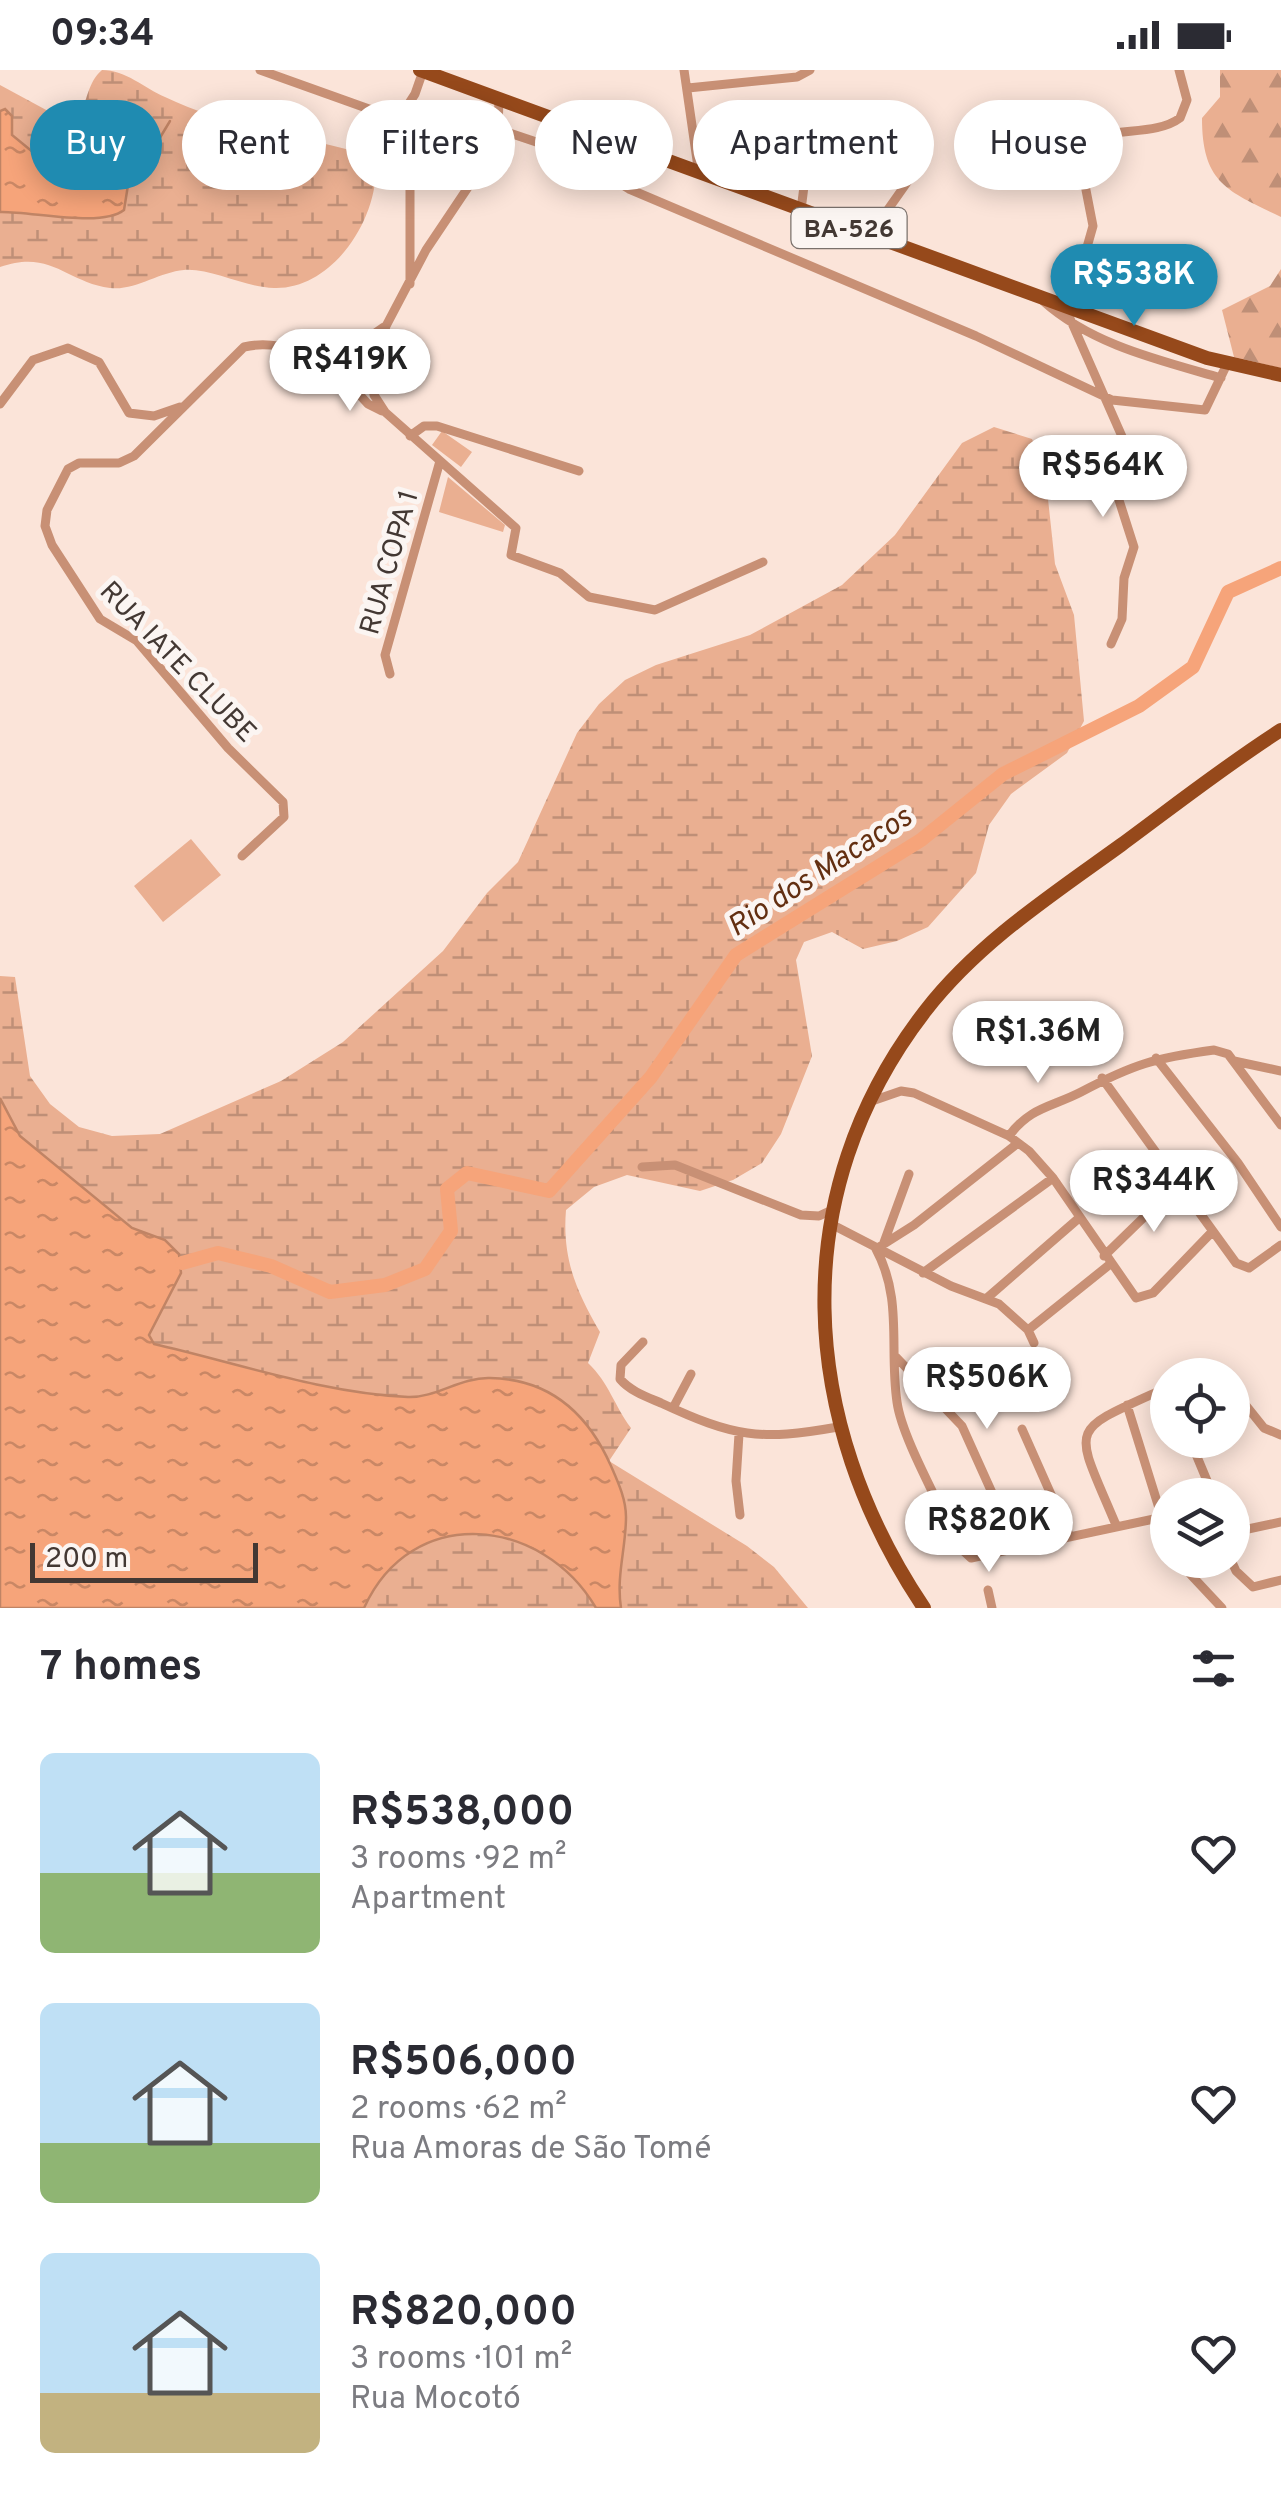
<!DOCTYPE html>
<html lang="en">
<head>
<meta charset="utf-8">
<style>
  :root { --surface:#fff; --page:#f7f7f7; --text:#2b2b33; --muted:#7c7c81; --accent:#1f8bb1 }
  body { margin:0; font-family:Overpass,sans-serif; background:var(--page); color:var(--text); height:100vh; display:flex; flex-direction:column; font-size:38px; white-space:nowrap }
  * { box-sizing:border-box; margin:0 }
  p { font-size:32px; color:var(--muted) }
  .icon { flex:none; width:55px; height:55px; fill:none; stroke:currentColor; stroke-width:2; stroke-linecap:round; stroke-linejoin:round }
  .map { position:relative; height:1538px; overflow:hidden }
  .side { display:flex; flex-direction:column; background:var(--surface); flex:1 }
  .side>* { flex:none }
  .hud { position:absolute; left:30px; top:30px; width:1222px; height:90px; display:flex; gap:20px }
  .buttons { position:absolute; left:1150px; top:1288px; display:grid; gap:20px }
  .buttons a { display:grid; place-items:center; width:100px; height:100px; border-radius:50%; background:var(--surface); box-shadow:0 5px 25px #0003; font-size:50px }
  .scale { position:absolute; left:30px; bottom:25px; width:228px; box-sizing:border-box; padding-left:10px; border:5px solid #433833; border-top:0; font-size:28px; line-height:35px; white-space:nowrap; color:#433833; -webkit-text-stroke:8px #fbf5f2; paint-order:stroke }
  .price { position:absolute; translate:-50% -85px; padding:0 22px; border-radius:35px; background:#fff; color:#222; font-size:32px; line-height:65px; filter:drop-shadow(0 2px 5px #0008) }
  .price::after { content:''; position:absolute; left:50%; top:60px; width:30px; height:22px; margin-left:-15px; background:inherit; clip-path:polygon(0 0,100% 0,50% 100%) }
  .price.current { background:var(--accent); color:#fff }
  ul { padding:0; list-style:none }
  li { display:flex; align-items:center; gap:30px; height:250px; padding:0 40px }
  li span { display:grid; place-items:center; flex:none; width:280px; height:200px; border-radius:15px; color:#555 }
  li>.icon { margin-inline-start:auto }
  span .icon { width:120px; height:120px; fill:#fffc; stroke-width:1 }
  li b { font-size:42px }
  h2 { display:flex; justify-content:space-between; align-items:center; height:120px; padding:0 40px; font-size:42px }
  .pill { padding:0 35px; border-radius:45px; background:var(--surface); box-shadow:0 5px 25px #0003; font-size:35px; line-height:90px }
  .pill.current { background:var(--accent); color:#fff }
  .status { display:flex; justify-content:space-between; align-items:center; height:70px; padding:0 50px; background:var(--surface); direction:ltr }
  .status svg { height:28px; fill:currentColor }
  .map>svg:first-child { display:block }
</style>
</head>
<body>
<div class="status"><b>09:34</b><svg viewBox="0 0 49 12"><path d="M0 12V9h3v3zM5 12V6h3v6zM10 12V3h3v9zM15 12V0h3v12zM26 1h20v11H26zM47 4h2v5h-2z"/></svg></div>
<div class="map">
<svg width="1281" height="1538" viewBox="0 0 1281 1538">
  <defs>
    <pattern id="forest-firs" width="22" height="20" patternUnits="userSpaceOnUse" patternTransform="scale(2.5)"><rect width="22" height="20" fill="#eaaf91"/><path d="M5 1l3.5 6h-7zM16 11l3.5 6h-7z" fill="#bf8f77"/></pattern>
    <pattern id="wetland-marsh" width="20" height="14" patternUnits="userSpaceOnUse" patternTransform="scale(2.5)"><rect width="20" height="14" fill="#eaaf91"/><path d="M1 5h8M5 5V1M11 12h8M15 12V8" fill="none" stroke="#bf8f77"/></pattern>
    <pattern id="water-ripples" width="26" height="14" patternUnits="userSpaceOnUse" patternTransform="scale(2.5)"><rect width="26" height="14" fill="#f6a47a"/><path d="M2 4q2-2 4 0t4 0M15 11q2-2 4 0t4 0" fill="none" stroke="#c98765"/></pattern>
  </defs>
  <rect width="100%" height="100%" fill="#fbe4d9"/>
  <!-- forest -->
  <path fill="url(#forest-firs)" d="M 1220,0 L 1281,0 L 1281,147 C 1228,121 1202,114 1202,48 L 1220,27 Z
    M 1281,199 L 1281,298 L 1234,287 L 1222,240 L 1270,216 Z"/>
  <!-- wetland -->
  <path fill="url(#wetland-marsh)" d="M 102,0 C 126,0 144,18 165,27 C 232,59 305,66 375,87 C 383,142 335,220 274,218 C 243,217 211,198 184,200 C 159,202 135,221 110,218 C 66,212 51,179 0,197 L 0,15 L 61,48 L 78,48 C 88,31 87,13 102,0 Z
    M 994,357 L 1032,369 L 1045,401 L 1055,494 L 1074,545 L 1084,651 L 1067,683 L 1011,724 L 989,755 L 976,803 L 928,857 L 897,871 L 863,879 L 832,862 L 804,872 L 796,890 L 812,986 L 781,1064 L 762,1093 L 733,1110 L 700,1121 L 627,1105 L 594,1117 L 566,1140 C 562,1188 576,1221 600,1262 L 588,1293 C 609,1313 614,1335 631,1358 L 609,1391 L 747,1476 L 774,1497 L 808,1538 L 347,1538 L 196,1350 L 0,1064 L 0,906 L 15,907 L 30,1006 L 50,1034 L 79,1057 L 112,1066 L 160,1064 L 281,1011 L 343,972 L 443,881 L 487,823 L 518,792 L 577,663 L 599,634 L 625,610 L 656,595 L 750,565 L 842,515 L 895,465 L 962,373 Z"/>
  <!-- park -->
  <path fill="#eaaf91" d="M 352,282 L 366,285 L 368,304 L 356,311 L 343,304 L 342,291 Z
    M 442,361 L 472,382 L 461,397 L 432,375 Z
    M 448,407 L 505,455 L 503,462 L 439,442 Z
    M 191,769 L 221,805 L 163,852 L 134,816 Z"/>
  <!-- water -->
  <path fill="url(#water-ripples)" stroke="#c08465" stroke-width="2.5" d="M 5,39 L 12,46 L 12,65 L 34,83 L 125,101 L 129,109 L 124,140 C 101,158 31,141 0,142 L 0,41 Z
    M 0,1028 L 20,1066 L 132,1158 L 165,1170 L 179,1184 L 181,1203 L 149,1265 L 154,1274 C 237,1293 323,1323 408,1327 C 436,1328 461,1307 490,1308 C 551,1309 588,1344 611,1396 C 618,1412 626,1429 626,1447 C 626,1478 616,1506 621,1538 L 596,1538 C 543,1447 412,1432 364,1538 L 0,1538 Z"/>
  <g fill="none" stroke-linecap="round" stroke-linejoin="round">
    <!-- stream -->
    <path stroke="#c08465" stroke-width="2.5" d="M 125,101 L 158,71 L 170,51"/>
    <!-- river -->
    <path stroke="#f6a47a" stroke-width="14" d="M 182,1193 L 218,1183 L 271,1196 L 330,1222 L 385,1215 L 425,1199 L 451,1161 L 447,1119 L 467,1103 L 549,1121 L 651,1007 L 736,885 L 921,770 L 1003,704 L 1139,636 L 1193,597 L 1228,522 L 1281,498"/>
    <!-- street -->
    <path stroke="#c89075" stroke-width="9" d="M 260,0 L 369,39 L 401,56 L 410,89 L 410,214
      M 684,0 L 699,104
      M 688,18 L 797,7 L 810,0
      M 397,52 L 415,24 L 423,1
      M 498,59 L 572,84 L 629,119 L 976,266 L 1112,330 L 1205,340 L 1227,294
      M 801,140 L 812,53 L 853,39
      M 870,165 L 927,84 L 904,69
      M 1043,231 C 1092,275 1159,290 1221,308
      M 352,279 L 384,257
      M 313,285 L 347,281
      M 374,292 L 386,256 L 426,180 L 491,83 L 498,59 L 499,29
      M 371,304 L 361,313 L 347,311 L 340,302 L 340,289 L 352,279 L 369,285 L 374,325 L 385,342 L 516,458 L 511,485 L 560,503 L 589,527 L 655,540 L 763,492
      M 347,311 L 368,334 L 382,341
      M 0,334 L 33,290 L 68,278 L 99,292 L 129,343 L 154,346 L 180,337
      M 410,366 L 424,356 L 437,356 L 579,401
      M 1111,574 L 1122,549 L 1124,508 L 1134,477 L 1118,427 L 1124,371 L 1068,244 L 1093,156 L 1078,79 C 1099,53 1152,69 1180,48 L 1187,30 L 1179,0
      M 390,604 L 385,585 L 440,391
      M 242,786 L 284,747 L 283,732 L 228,678 L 137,571 L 100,549 L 52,475 L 45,456 L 47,440 L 68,399 L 79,393 L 119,393 L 134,386 L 244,277 C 278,269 317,285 343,307
      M 1156,988 L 1238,1093 L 1281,1157
      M 1234,991 L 1281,1001
      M 1102,1008 L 1236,1193 L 1249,1198 L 1281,1175
      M 872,1031 L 901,1021 L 914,1023 L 1009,1066 L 1029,1081 L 1053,1108 L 1136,1228 L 1153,1223 L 1211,1163
      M 1009,1066 C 1030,1037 1052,1037 1081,1022 C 1134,994 1155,988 1214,980 L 1228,984 L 1281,1055
      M 1018,1073 L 914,1155 L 876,1179 C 903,1229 889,1278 897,1332 C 902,1369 942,1437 958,1476 L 971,1488 L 1168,1446
      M 642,1097 L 675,1095 L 801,1145 L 819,1146 L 834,1139
      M 831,1154 L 951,1216 L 999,1234 L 1028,1260 L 1034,1273
      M 883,1175 L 909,1104
      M 1104,1186 L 1176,1116
      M 923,1203 L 1053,1108
      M 987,1228 L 1079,1148
      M 1028,1260 L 1109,1195
      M 643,1272 L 621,1295 L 620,1309 C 630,1321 647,1327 661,1333 C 734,1367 759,1371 838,1357
      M 896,1287 L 962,1356 L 1016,1476
      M 1232,1318 L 1264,1358 L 1281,1365
      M 1127,1335 L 1168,1467
      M 673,1338 L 691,1304
      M 1022,1359 L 1069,1465
      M 739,1364 L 736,1411 L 740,1445
      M 1190,1370 L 1213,1425
      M 1116,1455 C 1073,1352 1065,1364 1168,1317
      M 1232,1455 L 1248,1459 L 1281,1452
      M 1177,1490 L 1222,1538
      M 1231,1490 L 1236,1501 L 1253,1517 L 1281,1510
      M 988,1520 L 992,1538"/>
    <!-- primary -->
    <path stroke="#96491b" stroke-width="14" d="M 420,0 L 1207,288 L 1281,305
      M 924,1538 C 799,1352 783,1124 926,940 C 979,872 1052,825 1121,775 C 1174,736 1226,695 1281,660"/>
  </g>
  <g text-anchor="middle" stroke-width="10" stroke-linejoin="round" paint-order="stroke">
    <!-- shield labels -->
    <rect fill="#fbf5f2" stroke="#7a716c" stroke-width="2.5" x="791.5" y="138" width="115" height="40" rx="8"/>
    <g font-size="25" font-weight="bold" fill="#433833">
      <text x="849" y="167">BA-526</text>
    </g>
    <!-- street labels -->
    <g font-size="28" fill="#433833" stroke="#fbf5f2">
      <text transform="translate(388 492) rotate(-74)" y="10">RUA COPA 1</text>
      <text transform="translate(179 591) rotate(46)" y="10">RUA IATE CLUBE</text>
    </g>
    <!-- water labels -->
    <g font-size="30" font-style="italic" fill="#632f11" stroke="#fbf5f2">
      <text transform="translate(819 801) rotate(-33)" y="10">Rio dos Macacos</text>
    </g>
  </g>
</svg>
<div class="buttons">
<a><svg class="icon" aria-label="locate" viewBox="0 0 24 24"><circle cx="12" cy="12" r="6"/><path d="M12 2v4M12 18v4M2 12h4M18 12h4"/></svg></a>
<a><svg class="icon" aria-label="layers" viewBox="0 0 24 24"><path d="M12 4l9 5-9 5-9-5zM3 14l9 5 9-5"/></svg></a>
</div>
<div class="scale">200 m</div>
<b class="price current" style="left:1134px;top:259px">R$538K</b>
<b class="price" style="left:350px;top:344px">R$419K</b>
<b class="price" style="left:1103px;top:450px">R$564K</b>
<b class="price" style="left:1038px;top:1016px">R$1.36M</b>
<b class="price" style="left:1154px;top:1165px">R$344K</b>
<b class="price" style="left:987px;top:1362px">R$506K</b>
<b class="price" style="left:989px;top:1505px">R$820K</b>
<div class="hud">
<a class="pill current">Buy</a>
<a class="pill">Rent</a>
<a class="pill">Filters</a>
<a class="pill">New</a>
<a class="pill">Apartment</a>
<a class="pill">House</a>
</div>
</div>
<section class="side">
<h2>7 homes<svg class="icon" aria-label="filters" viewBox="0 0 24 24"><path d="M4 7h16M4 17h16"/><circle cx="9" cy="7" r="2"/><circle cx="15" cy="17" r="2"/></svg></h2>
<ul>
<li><span style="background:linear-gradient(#bfe0f5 60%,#8fb573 0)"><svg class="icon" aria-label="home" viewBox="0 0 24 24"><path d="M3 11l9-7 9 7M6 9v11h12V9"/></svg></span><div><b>R$538,000</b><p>3 rooms · 92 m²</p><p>Apartment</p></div><svg class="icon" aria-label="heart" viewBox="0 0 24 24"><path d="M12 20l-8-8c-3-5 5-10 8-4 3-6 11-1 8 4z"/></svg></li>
<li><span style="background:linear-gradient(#bfe0f5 70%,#8fb573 0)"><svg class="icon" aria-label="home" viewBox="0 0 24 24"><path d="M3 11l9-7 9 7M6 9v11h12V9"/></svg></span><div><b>R$506,000</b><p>2 rooms · 62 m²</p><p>Rua Amoras de São Tomé</p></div><svg class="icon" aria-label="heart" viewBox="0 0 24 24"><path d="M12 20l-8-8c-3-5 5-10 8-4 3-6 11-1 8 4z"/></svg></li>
<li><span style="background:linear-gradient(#bfe0f5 70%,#c2b280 0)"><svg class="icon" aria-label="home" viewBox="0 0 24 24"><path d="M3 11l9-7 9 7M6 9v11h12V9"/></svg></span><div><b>R$820,000</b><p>3 rooms · 101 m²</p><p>Rua Mocotó</p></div><svg class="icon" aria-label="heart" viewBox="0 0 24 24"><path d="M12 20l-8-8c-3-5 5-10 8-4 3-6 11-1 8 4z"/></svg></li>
</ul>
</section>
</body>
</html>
